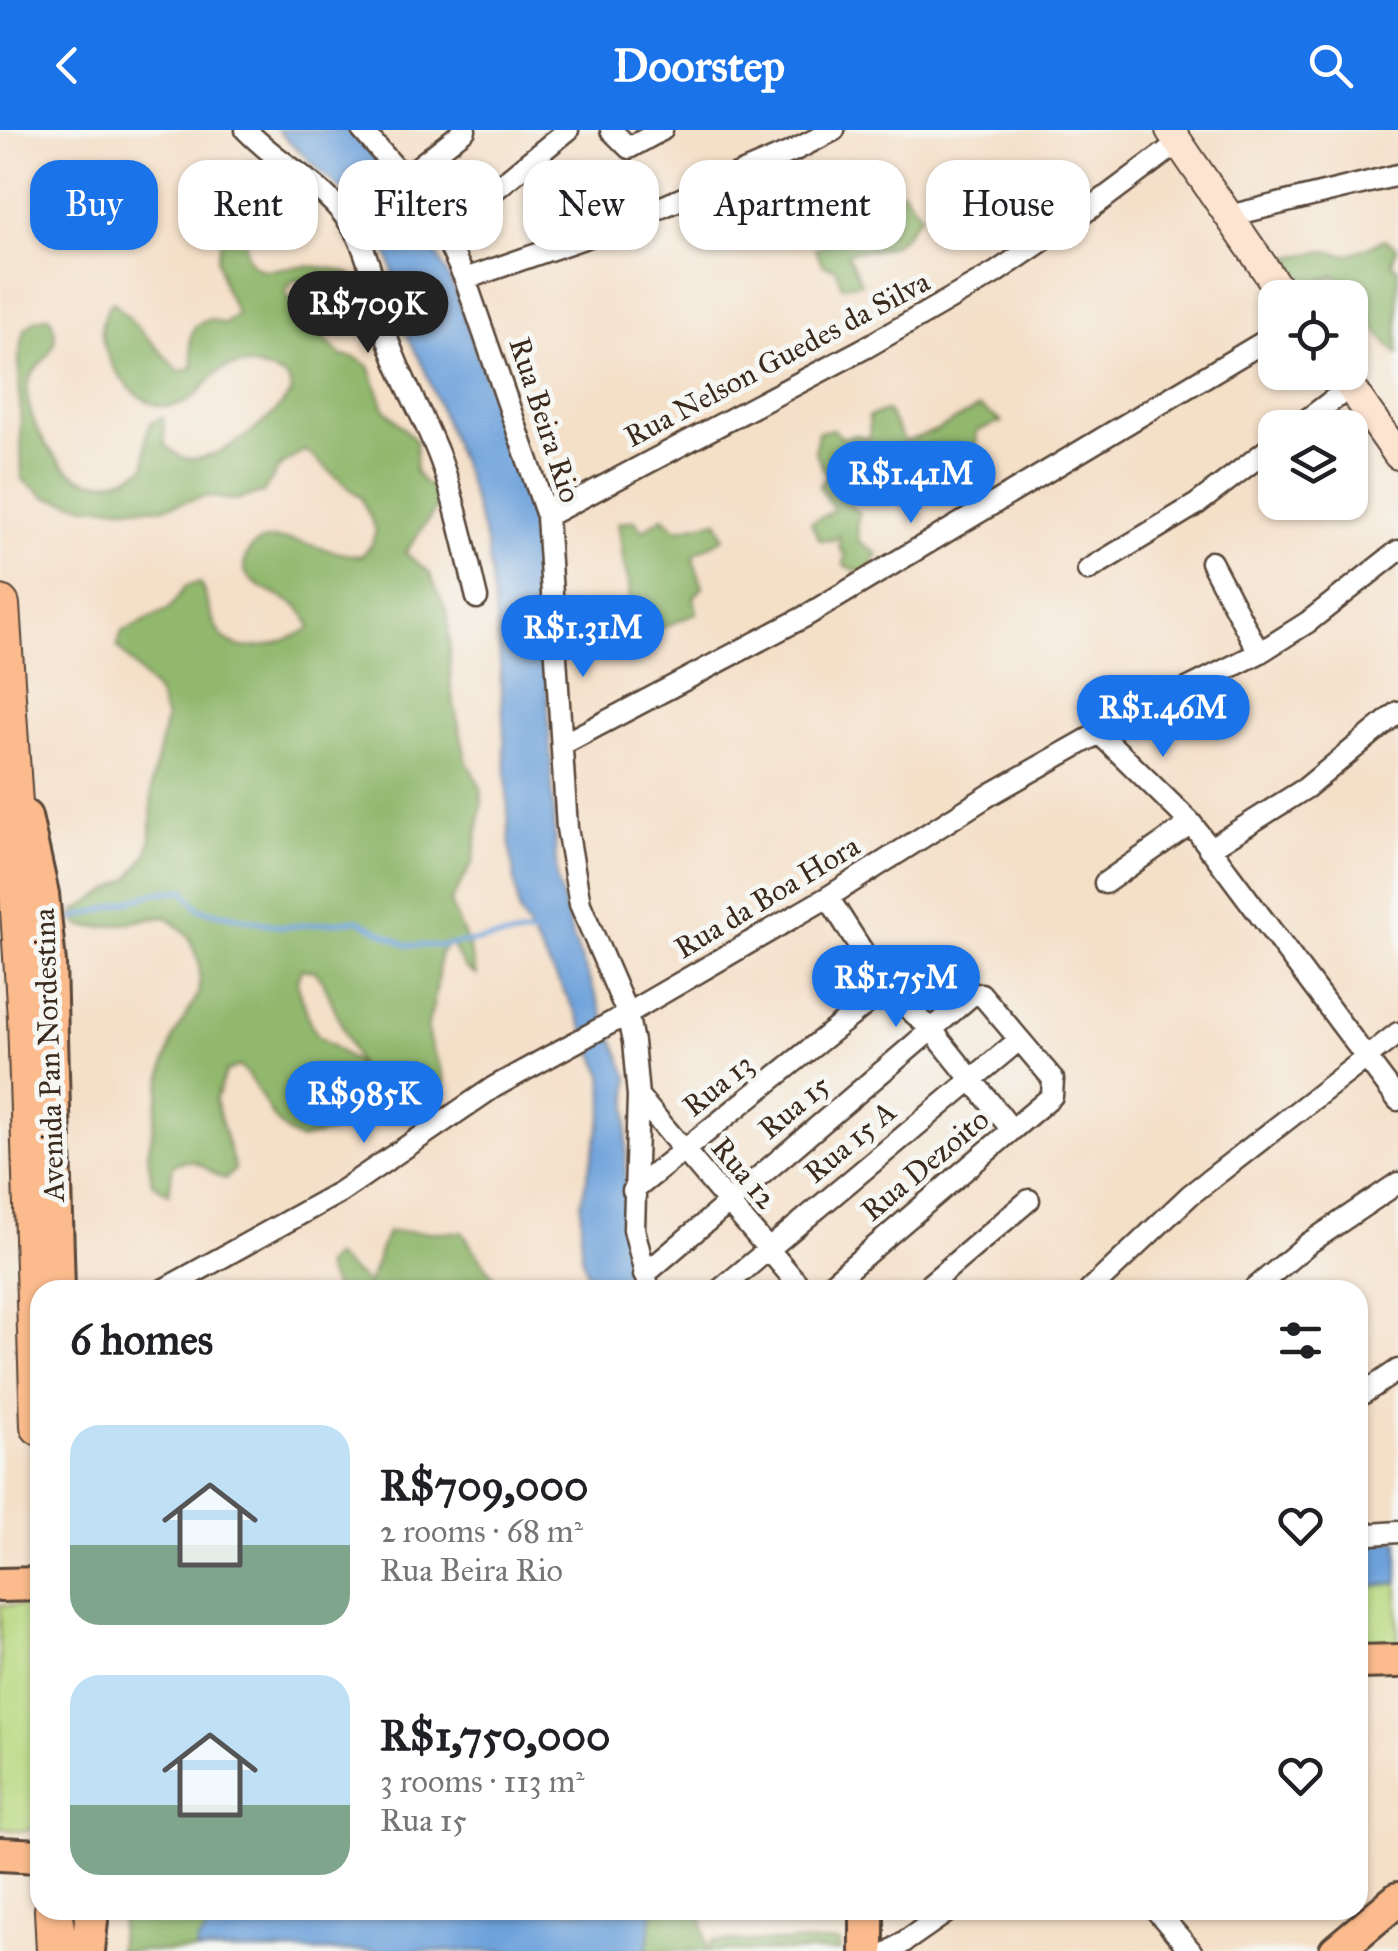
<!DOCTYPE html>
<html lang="en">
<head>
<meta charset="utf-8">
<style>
  :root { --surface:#fff; --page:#f6f6f6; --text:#202124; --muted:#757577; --accent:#1a73e8 }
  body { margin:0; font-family:"IM FELL Great Primer",serif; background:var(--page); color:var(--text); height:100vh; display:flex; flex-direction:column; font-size:38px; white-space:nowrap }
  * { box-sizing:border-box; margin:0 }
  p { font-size:32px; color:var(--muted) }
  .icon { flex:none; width:55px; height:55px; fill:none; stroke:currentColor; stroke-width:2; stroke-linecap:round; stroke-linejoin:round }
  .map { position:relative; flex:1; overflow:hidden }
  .side { position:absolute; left:30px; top:1150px; width:1338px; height:640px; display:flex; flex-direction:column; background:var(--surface); border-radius:30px; box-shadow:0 2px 8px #0004 }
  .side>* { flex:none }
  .banner { position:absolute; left:30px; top:30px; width:1340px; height:90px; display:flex; gap:20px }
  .fabs { position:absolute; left:1258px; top:150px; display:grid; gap:20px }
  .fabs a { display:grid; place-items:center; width:110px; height:110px; border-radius:20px; background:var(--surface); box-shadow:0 2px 8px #0004; font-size:50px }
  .price { position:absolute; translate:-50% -85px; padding:0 22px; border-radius:35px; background:var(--accent); color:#fff; font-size:32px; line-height:65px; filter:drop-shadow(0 2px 5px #0008) }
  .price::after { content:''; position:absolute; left:50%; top:60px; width:30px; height:22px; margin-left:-15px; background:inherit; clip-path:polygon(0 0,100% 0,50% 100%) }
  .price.current { background:#222; color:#fff }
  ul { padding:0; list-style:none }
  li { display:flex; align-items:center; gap:30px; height:250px; padding:0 40px }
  li span { display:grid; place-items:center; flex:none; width:280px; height:200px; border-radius:30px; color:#555 }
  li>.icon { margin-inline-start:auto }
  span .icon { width:120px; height:120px; fill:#fffc; stroke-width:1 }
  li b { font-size:42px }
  h2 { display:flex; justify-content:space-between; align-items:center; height:120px; padding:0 40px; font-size:42px }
  .chip { padding:0 35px; border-radius:30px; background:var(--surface); box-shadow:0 2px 8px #0004; font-size:35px; line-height:90px }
  .chip.current { background:var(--accent); color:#fff }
  header { display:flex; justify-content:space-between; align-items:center; height:130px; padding:0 40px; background:var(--accent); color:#fff; font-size:45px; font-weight:700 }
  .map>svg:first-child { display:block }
</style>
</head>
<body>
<header><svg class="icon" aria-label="back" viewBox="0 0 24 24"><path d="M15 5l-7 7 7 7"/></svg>Doorstep<svg class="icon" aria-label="search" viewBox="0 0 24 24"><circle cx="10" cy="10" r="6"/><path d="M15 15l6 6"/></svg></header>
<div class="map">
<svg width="1398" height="1821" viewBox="0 0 1398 1821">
  <rect width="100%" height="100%" fill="#f6f6f2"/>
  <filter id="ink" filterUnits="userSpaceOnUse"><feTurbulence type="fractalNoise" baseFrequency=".01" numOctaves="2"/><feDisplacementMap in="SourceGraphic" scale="20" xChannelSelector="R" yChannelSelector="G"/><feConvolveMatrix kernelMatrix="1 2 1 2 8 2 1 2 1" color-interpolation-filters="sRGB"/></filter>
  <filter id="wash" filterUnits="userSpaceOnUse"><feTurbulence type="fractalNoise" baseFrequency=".0048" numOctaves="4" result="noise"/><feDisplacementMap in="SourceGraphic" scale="40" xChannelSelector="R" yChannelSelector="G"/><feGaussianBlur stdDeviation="2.25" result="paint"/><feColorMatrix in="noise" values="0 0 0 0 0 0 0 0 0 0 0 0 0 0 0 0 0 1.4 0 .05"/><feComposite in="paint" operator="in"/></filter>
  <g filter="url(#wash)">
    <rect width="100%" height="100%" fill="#f4dfc7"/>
    <!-- green -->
    <path fill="#b8d87f" stroke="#7a814e" stroke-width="2.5" d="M 1398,1453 L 1398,1519 L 1358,1521 L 1358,1458 Z
      M 0,1475 L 40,1477 L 40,1697 L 20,1701 L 0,1698 Z"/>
    <!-- forest -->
    <path fill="#92b86e" stroke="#667146" stroke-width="2.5" fill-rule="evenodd" d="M 248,31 L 262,34 C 276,59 268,77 248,96 C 244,113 243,137 266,140 C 274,141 282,137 290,137 C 311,136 333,136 352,145 L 344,156 L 330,156 L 320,148 L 292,151 L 285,163 L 295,175 L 310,177 L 321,204 L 331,216 L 342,226 L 356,228 L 369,236 L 384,278 L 416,311 L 415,342 L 424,353 L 437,360 L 440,373 L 405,423 L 429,442 L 448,485 L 451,561 L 467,632 L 481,658 L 482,672 L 473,732 L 450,773 L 468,814 L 476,845 L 465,838 L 450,813 L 440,823 C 438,839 438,855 434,871 C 433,879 429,887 428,895 C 424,933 471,947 422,989 L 407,989 C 415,974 427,970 435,956 L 425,946 L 413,953 L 404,965 L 377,958 L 363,946 L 356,974 L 342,999 L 300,1010 C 267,995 264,958 239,936 L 226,942 L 215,970 L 235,1039 L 226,1049 C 202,1041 200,1023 173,1035 L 169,1064 L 152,1053 L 148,1024 L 165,934 L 174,906 L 198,865 L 200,848 L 199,832 L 188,805 L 167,787 C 139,788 103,802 79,795 L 74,782 L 130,748 L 147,724 L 151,708 L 152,651 L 166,589 L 157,563 L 117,516 L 122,502 L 169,479 L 186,456 L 200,453 C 208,469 210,491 221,505 C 242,531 288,510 311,498 C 308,491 305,484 299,478 C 283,463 228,455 249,421 C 255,412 265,409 276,409 C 305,409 331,425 361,426 L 371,416 L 376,400 L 361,368 L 305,320 L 280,336 L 263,363 L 234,370 L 207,366 L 161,378 L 88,376 L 46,367 L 22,349 L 19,228 L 25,199 L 35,190 L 49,186 C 70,226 28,230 27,261 C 27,293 62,352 97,352 C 117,352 133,348 146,335 L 146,306 L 151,293 L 163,287 L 165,315 C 173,322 182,330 193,329 C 225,328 276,287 292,261 L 288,249 C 271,240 248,231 229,237 C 210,242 204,262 188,271 C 152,291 117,251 106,221 C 99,202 100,187 113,171 L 180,242 L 193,237 L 190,209 L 195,196 L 210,189 L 225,194 L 237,184 L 225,159 L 217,129 L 224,101 L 239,76 ZM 301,839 L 315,841 L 323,851 L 361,941 L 355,932 L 318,906 L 310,893 L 297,852 Z
      M 902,60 L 921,85 C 910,97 899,116 882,119 C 869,121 861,119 847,124 L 861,153 L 842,156 L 835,138 L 823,135 L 815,119 L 865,94 L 874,76 Z
      M 1384,110 L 1397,117 L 1392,133 L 1398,139 L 1398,224 C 1383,210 1367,193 1363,172 L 1341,164 L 1345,153 L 1335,146 L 1318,152 L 1306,162 L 1293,144 L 1290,127 L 1325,121 L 1349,125 Z
      M 980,277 L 1002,292 L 977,301 L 976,319 L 953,331 L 943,319 L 933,314 L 924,323 L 909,325 L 906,334 L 907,349 L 900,350 L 881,321 L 861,332 L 845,347 L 843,368 L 859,383 L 857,394 L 859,411 L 878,424 L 866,445 L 844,435 L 845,424 L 840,419 L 839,406 L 833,410 L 820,410 L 811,393 L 834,380 L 819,356 L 827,347 L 815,321 L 818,302 L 833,299 L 842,308 L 856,305 L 870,309 L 869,286 L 887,281 L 905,312 L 937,300 Z
      M 663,387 L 677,399 L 718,391 L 724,408 L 695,424 L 694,432 L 703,457 L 694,467 L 697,483 L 652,502 L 618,505 L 618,486 C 636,468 629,456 624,434 C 621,420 621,406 618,393 L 635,390 L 642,401 Z
      M 387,1102 L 462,1102 L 495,1149 L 492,1160 L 335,1160 L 324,1137 L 333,1126 L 368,1154 Z
      M 122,1780 L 701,1780 L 707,1821 L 118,1821 Z
      M 712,1811 L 839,1812 L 840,1821 L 709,1821 Z"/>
    <!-- water -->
    <path fill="#6ea2db" stroke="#54667c" stroke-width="2.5" d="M 277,0 L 347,0 L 403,56 L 457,165 L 515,335 L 533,399 L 544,500 L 557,750 L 572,806 L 629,948 L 623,1102 L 627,1147 L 632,1160 L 592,1160 L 581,1124 L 581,1072 L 604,978 L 603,945 L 579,888 L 519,782 L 510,717 L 499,517 L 487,416 L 465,343 L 424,238 L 398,187 L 396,154 L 389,127 L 358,76 Z
      M 1398,1410 L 1398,1453 L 1358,1458 L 1358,1415 Z
      M 221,1780 L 653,1780 L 647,1821 L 196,1821 L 197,1813 Z"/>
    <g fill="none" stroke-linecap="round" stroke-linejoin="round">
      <!-- stream -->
      <path stroke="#6ea2db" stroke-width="5" d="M 72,789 L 155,763 L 184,760 L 199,779 L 283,797 L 358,790 L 407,815 L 439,816 L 537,803"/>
    </g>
  </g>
  <g filter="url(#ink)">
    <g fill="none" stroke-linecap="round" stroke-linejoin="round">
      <!-- street casing -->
      <g stroke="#574537" stroke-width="25">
        <path id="street" d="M 246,0 C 279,35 329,57 353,98 C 373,131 376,171 387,207 C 401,251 427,291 442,334 C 457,377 466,423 477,468
          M 362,0 L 404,48 L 443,102 L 465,149 L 547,386 L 567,698 L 580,774 L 627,883 L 633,912 L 638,966 L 634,1099 L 649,1160
          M 611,0 L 629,18 L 662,0
          M 404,48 L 465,0
          M 1229,86 L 1398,45
          M 443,102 L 568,0
          M 465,149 L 613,98 L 793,21 L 834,0
          M 1296,298 L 1350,257
          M 547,386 L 865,218 L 995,143 L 1091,78 L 1178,13
          M 1211,432 L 1259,523
          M 1088,440 L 1197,374 L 1275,314
          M 1099,603 L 1191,693 L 1398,970
          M 563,614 L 804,487 L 1275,205
          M 1209,719 L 1306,658 L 1398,582
          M 1105,753 L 1191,693
          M 828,767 L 886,858 L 931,899 L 1012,1000
          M 638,966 L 803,1160
          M 633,1061 L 886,858
          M 644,1145 L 972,865 L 981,864 L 1053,949 L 1052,966 L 824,1160
          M 163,1160 L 340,1062 L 494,957 L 616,890 L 828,767 L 991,664 L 1099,603 L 1259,523 L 1308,492 L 1398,421
          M 720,1160 L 1019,910
          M 923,1160 L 1029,1070
          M 1090,1160 L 1190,1065 L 1398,903
          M 1253,1160 L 1309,1113 L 1398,1053
          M 1358,1267 L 1398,1240
          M 1358,1405 L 1398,1402
          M 1156,1780 L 1191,1821
          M 891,1821 L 950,1780"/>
      </g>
      <!-- secondary casing -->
      <g stroke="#574537" stroke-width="32">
        <path id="secondary" d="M 1170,0 L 1285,168
          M 1340,242 L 1398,325"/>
      </g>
      <!-- primary casing -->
      <g stroke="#574537" stroke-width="38">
        <path id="primary" d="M 25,687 L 42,764 L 49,834 L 58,1160
          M 0,1455 L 40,1454
          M 1358,1532 L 1398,1531
          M 0,1724 L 40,1726
          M 88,1821 L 92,1780
          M 867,1821 L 867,1780
          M 1336,1821 L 1398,1769"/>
      </g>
      <!-- highway casing -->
      <g stroke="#574537" stroke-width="42">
        <path id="highway" d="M 0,475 L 27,888 L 40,1296
          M 54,1780 L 56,1821"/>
      </g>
      <!-- street -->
      <use href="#street" stroke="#fff" stroke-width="20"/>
      <!-- secondary -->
      <use href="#secondary" stroke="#fde4d1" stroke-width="28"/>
      <!-- primary -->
      <use href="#primary" stroke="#fbbb8d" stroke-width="32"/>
      <!-- highway -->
      <use href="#highway" stroke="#fbbb8d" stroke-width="38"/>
    </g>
  </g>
  <g text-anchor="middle" stroke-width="10" stroke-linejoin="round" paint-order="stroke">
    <!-- street labels -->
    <g font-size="30" fill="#3b2a1e" stroke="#f6f6f2">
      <text transform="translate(777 229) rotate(-28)" y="10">Rua Nelson Guedes da Silva</text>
      <text transform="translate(545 290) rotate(72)" y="10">Rua Beira Rio</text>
      <text transform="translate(767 767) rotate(-31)" y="10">Rua da Boa Hora</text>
      <text transform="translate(49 925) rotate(-92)" y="10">Avenida Pan Nordestina</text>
      <text transform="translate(718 955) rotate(-39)" y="10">Rua 13</text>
      <text transform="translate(794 977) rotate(-40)" y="10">Rua 15</text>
      <text transform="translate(850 1012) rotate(-40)" y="10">Rua 15 A</text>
      <text transform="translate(925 1035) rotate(-40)" y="10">Rua Dezoito</text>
      <text transform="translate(744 1043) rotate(50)" y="10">Rua 12</text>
    </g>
  </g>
</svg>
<div class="fabs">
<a><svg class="icon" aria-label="locate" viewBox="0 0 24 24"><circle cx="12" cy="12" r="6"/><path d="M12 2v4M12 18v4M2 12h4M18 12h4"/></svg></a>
<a><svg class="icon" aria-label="layers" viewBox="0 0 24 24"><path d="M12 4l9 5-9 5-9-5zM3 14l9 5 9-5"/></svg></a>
</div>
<b class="price current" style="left:368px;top:226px">R$709K</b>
<b class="price" style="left:911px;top:396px">R$1.41M</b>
<b class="price" style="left:583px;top:550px">R$1.31M</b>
<b class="price" style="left:1163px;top:630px">R$1.46M</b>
<b class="price" style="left:896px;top:900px">R$1.75M</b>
<b class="price" style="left:364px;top:1016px">R$985K</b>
<div class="banner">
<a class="chip current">Buy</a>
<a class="chip">Rent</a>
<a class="chip">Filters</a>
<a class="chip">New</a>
<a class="chip">Apartment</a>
<a class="chip">House</a>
</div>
<section class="side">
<h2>6 homes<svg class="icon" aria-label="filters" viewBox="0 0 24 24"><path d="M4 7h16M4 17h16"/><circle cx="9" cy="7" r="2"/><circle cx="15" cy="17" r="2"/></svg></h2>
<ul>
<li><span style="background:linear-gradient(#bfe0f5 60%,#7fa58c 0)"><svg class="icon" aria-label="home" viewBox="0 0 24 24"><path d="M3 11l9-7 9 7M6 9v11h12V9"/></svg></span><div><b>R$709,000</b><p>2 rooms · 68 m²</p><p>Rua Beira Rio</p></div><svg class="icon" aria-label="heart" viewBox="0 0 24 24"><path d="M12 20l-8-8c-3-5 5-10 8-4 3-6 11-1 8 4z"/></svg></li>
<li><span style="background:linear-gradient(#bfe0f5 65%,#7fa58c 0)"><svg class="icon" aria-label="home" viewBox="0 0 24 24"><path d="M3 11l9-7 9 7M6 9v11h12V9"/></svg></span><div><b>R$1,750,000</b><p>3 rooms · 113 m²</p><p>Rua 15</p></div><svg class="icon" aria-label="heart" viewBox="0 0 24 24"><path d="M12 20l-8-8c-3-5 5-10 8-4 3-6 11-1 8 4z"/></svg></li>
</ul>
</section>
</div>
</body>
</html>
